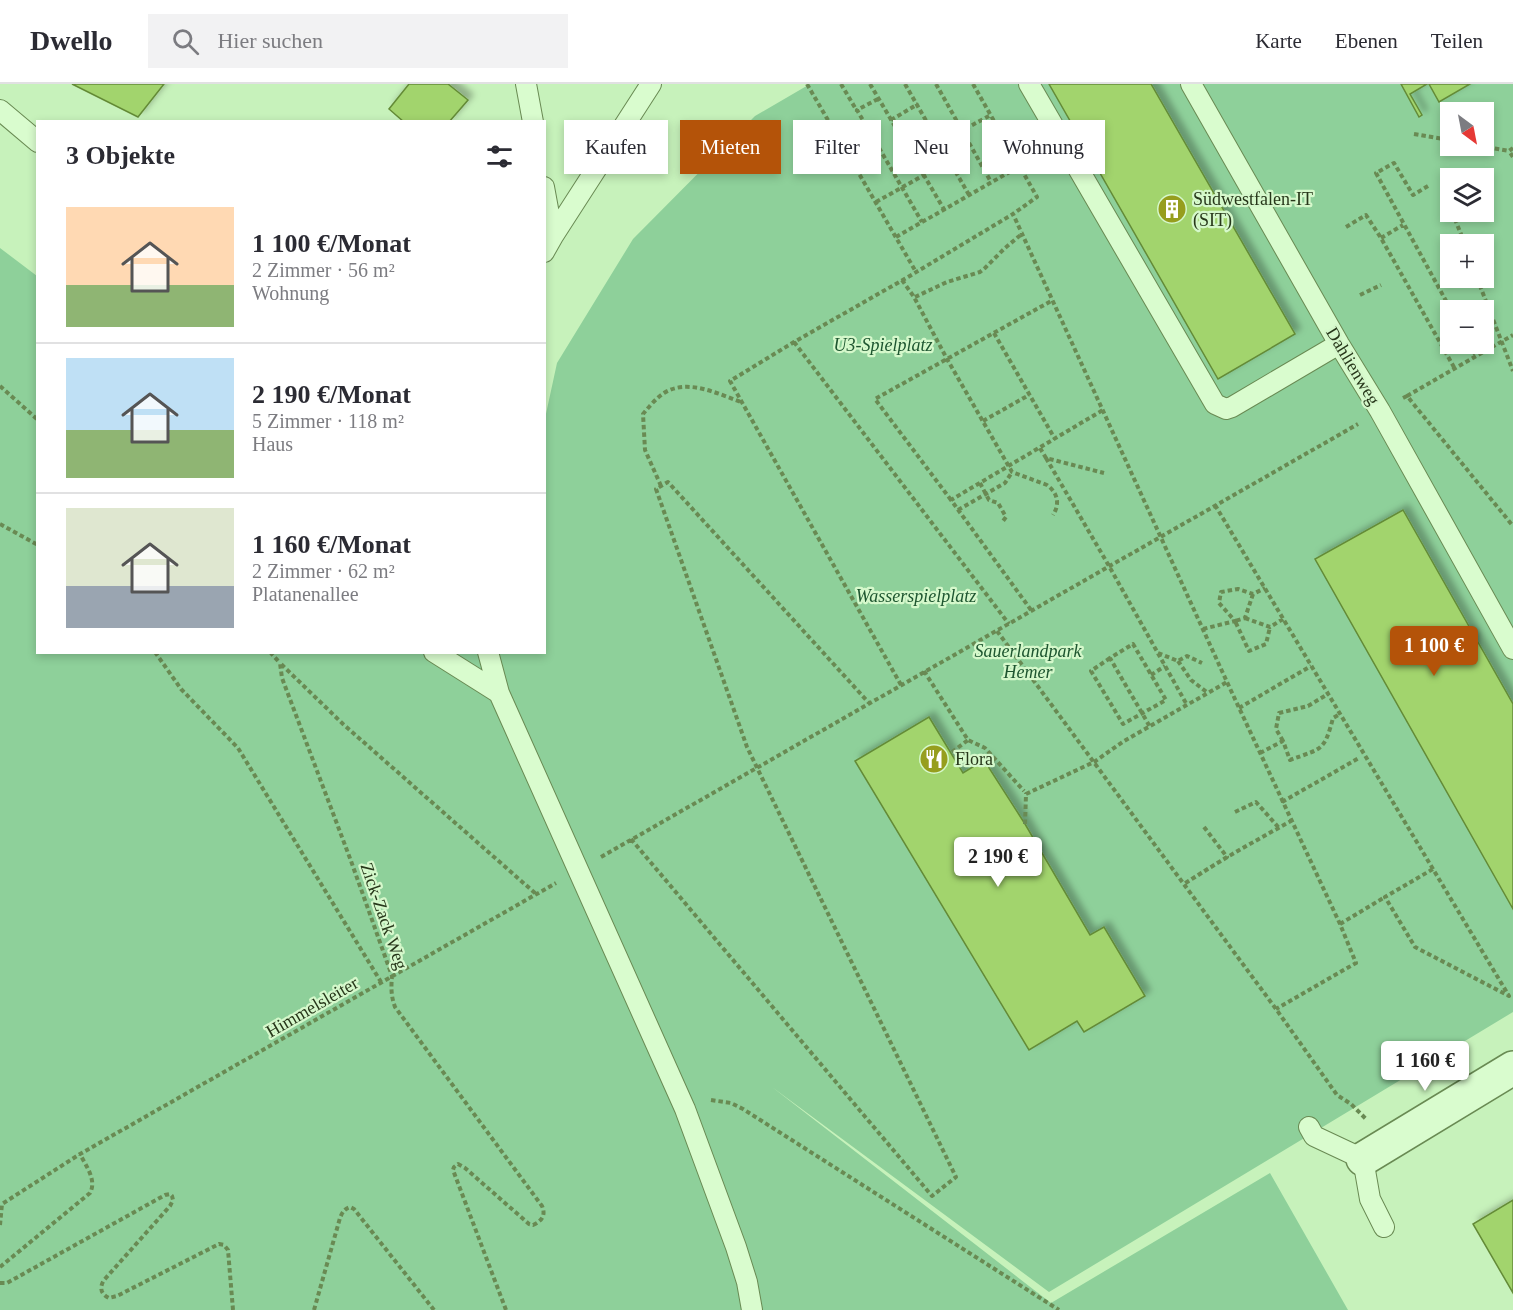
<!DOCTYPE html>
<html lang="de">
<head>
<meta charset="utf-8">
<style>
  :root { --surface:#fff; --page:#f2f2f3; --text:#2b2b33; --muted:#7c7c81; --line:#e1e1e2; --accent:#b45309 }
  body { margin:0; font-family:Georgia,serif; background:var(--page); color:var(--text); height:100vh; display:flex; flex-direction:column; font-size:22px; white-space:nowrap }
  * { box-sizing:border-box; margin:0 }
  p { font-size:20px; color:var(--muted) }
  .icon { flex:none; width:33px; height:33px; fill:none; stroke:currentColor; stroke-width:2; stroke-linecap:round; stroke-linejoin:round }
  .map { position:relative; flex:1; overflow:hidden }
  .side { position:absolute; left:36px; top:36px; width:510px; height:534px; display:flex; flex-direction:column; background:var(--surface); border-radius:0px; box-shadow:0 3px 9px #0003 }
  .side>* { flex:none }
  .guide { position:absolute; left:564px; top:36px; width:570px; height:54px; display:flex; gap:12px }
  .needle { width:39px; rotate:148deg }
  .buttons { position:absolute; left:1440px; top:18px; display:grid; gap:12px }
  .buttons a { display:grid; place-items:center; width:54px; height:54px; border-radius:0px; background:var(--surface); box-shadow:0 3px 9px #0003; font-size:30px }
  .price { position:absolute; translate:-50% -51px; padding:0 14px; border-radius:6px; background:#fff; color:#222; font-size:20px; line-height:39px; filter:drop-shadow(0 2px 3px #0008) }
  .price::after { content:''; position:absolute; left:50%; top:36px; width:18px; height:14px; margin-left:-9px; background:inherit; clip-path:polygon(0 0,100% 0,50% 100%) }
  .price.active { background:var(--accent); color:#fff }
  ul { padding:0; list-style:none }
  li { display:flex; align-items:center; gap:18px; height:150px; padding:0 30px }
  li+li { border-top:2px solid var(--line) }
  li span { display:grid; place-items:center; flex:none; width:168px; height:120px; border-radius:0px; color:#555 }
  li>.icon { margin-inline-start:auto }
  span .icon { width:72px; height:72px; fill:#fffc; stroke-width:1 }
  li b { font-size:26px }
  h2 { display:flex; justify-content:space-between; align-items:center; height:72px; padding:0 30px; font-size:26px }
  .pill { padding:0 21px; border-radius:0px; background:var(--surface); box-shadow:0 3px 9px #0003; font-size:21px; line-height:54px }
  .pill.active { background:var(--accent); color:#fff }
  header { display:flex; align-items:center; gap:36px; box-sizing:border-box; height:84px; padding:0 30px; background:var(--surface); border-bottom:2px solid var(--line) }
  header strong { font-size:28px }
  nav { display:flex; gap:33px; margin-inline-start:auto; font-size:21px }
  .search { width:420px; height:54px; background:var(--page); display:flex; align-items:center; gap:15px; box-sizing:border-box; padding:0 21px; border-radius:0px; color:var(--muted); font-size:22px }
  .map>svg:first-child { display:block }
</style>
</head>
<body>
<header>
<strong>Dwello</strong>
<div class="search"><svg class="icon" aria-label="search" viewBox="0 0 24 24"><circle cx="10" cy="10" r="6"/><path d="M15 15l6 6"/></svg>Hier suchen</div>
<nav><a>Karte</a><a>Ebenen</a><a>Teilen</a></nav>
</header>
<div class="map">
<svg width="1513" height="1226" viewBox="0 0 1513 1226">
  <defs>
    <filter id="shadow"><feDropShadow dx="5.5" dy="-5.5" stdDeviation="3" flood-color="#0004"/></filter>
  </defs>
  <rect width="100%" height="100%" fill="#c7f2bb"/>
  <!-- green -->
  <path fill="#8ed09a" fill-rule="evenodd" d="M 810,0 L 1513,0 L 1513,928 L 1049,1208 L 772,1003 L 1051,1219 L 1270,1089 L 1348,1226 L 0,1226 L 0,164 L 37,192 L 38,568 L 544,568 L 544,339 L 557,279 L 633,155 L 755,32 ZM 1450,28 L 1484,28 L 1484,62 L 1450,62 ZM 1450,94 L 1484,94 L 1484,128 L 1450,128 ZM 1450,160 L 1484,160 L 1484,194 L 1450,194 ZM 1450,226 L 1484,226 L 1484,260 L 1450,260 Z"/>
  <!-- building -->
  <path fill="#a2d46d" stroke="#648b37" stroke-width="1.5" filter="url(#shadow)" d="M 72,0 L 164,0 L 138,33 Z
    M 409,0 L 448,0 L 468,16 L 449,38 L 404,38 L 389,25 Z
    M 1049,0 L 1151,0 L 1295,250 L 1218,295 Z
    M 1401,0 L 1427,0 L 1410,10 L 1422,31 L 1419,33 Z
    M 1429,0 L 1470,0 L 1439,18 Z
    M 1403,426 L 1513,620 L 1513,825 L 1315,475 Z
    M 929,633 L 963,689 L 984,676 L 1025,740 L 1090,851 L 1104,843 L 1145,912 L 1084,948 L 1077,937 L 1029,966 L 855,677 Z
    M 1513,1116 L 1513,1209 L 1473,1140 Z"/>
  <g fill="none" stroke-linecap="round" stroke-linejoin="round">
    <!-- service casing -->
    <g stroke="#698a53" stroke-width="22">
      <path id="service" d="M 526,0 L 533,38
        M 1029,0 L 1215,320 L 1226,325 L 1232,323 L 1339,260
        M 1191,0 L 1339,260 L 1380,327 L 1513,565
        M 0,26 L 38,58
        M 544,103 L 553,152
        M 544,168 L 553,152 L 651,0
        M 434,568 L 499,609
        M 488,568 L 499,609 L 685,1025 L 736,1163 L 747,1198 L 752,1226
        M 1309,1043 L 1314,1052 L 1363,1075 L 1370,1115 L 1384,1143"/>
    </g>
    <!-- minor casing -->
    <g stroke="#698a53" stroke-width="36">
      <path id="minor" d="M 1363,1075 L 1513,984"/>
    </g>
    <!-- path -->
    <path stroke="#698a53" stroke-width="4" stroke-dasharray="4.5 3" stroke-linecap="butt" d="M 807,0 L 916,188
      M 841,0 L 857,27
      M 870,0 L 945,127
      M 905,0 L 939,59
      M 936,0 L 991,98
      M 973,0 L 1037,113 L 1013,130
      M 878,15 L 857,26 L 922,138
      M 891,36 L 918,20
      M 1414,50 L 1450,56
      M 1480,62 L 1509,67
      M 1513,64 L 1509,67 L 1513,73
      M 848,70 L 874,55
      M 1428,102 L 1413,111 L 1394,79 L 1376,89 L 1451,226
      M 969,111 L 939,59 L 989,32
      M 876,118 L 949,77
      M 1452,128 L 1465,160
      M 1346,143 L 1366,131 L 1381,154 L 1455,285
      M 896,153 L 1020,82
      M 1381,154 L 1403,141
      M 1477,194 L 1513,287
      M 902,196 L 914,213 L 947,275 L 1012,388 L 1047,401 C 1058,409 1060,420 1053,431
      M 1360,211 L 1381,201
      M 915,213 L 947,198 L 980,188 L 985,184 L 1005,164 L 1023,149
      M 994,249 L 1055,355
      M 794,258 L 1009,540
      M 1469,260 L 1476,272
      M 0,302 L 38,336
      M 1407,312 L 1513,251
      M 1403,314 L 1407,312 L 1513,442
      M 983,337 L 1029,311
      M 1040,364 L 1046,374 L 1104,389
      M 1046,374 L 1109,482 L 1187,621
      M 980,399 L 989,416 L 998,419 L 1006,433 L 1003,437
      M 661,402 L 645,366 L 643,330 C 649,323 656,314 664,309 C 688,294 718,310 741,318
      M 951,416 L 875,315 L 1053,216
      M 1215,421 L 1509,912 L 1415,863 L 1385,813 L 1433,785
      M 958,426 L 1005,399 L 1012,388
      M 0,440 L 38,461
      M 1253,510 L 1245,534 L 1235,537 L 1249,567 L 1266,560 L 1270,543
      M 1031,526 L 951,416 L 1103,326
      M 1245,534 L 1270,543 L 1283,535
      M 1203,545 L 1235,537 L 1219,519 L 1221,508 L 1238,505 L 1253,510 L 1265,504
      M 997,547 L 1276,925 L 1337,1011 L 1351,1020 L 1366,1035
      M 155,568 L 181,605 L 238,664 L 381,898
      M 270,568 L 280,579
      M 1158,569 L 1178,577 L 1187,572 L 1202,579
      M 1110,574 L 1091,587 L 1123,640 L 1166,616 L 1133,560 L 1110,574 C 1123,597 1137,620 1150,643
      M 1178,577 L 1191,596 L 1208,609
      M 924,587 L 968,656 L 985,664 L 1024,707
      M 1151,591 L 1165,582
      M 901,601 L 730,297 L 794,258 L 908,193 L 1013,130 L 1227,598 L 1340,840 L 1356,879 L 1276,925
      M 1239,624 L 1311,582
      M 1283,657 L 1276,645 L 1279,629 L 1308,622 L 1328,610
      M 952,668 L 968,656
      M 1260,669 L 1283,657 L 1290,676 C 1322,664 1324,668 1333,634 L 1340,630
      M 1282,718 L 1359,674
      M 1235,728 L 1256,718 L 1279,744
      M 1025,740 L 1026,710 L 1094,678 L 1124,657 L 1227,598
      M 1204,743 L 1227,773 L 1184,800 C 1219,777 1255,757 1291,737
      M 631,755 L 932,1112 L 956,1093 L 747,663 L 656,405 L 668,398 L 869,619
      M 601,773 L 1358,340
      M 1340,840 L 1385,813
      M 711,1016 L 731,1019 L 743,1025 L 1059,1226
      M 0,1141 L 2,1120 L 80,1070 L 556,799
      M 0,1183 L 90,1109 C 97,1096 86,1082 80,1070
      M 0,1199 L 7,1199 L 165,1111 L 170,1110 L 172,1112 L 173,1116 L 170,1122 L 104,1196 C 99,1204 101,1210 109,1214 L 117,1212 L 219,1160 L 224,1161 L 228,1166 L 233,1226
      M 314,1226 L 340,1134 C 342,1129 344,1125 350,1123 L 354,1125 L 434,1226
      M 506,1226 L 453,1086 L 454,1083 L 458,1080 L 465,1084 L 529,1140 L 533,1141 C 542,1137 546,1131 542,1122 L 395,923 C 391,912 391,904 392,892 L 351,777 L 282,594 L 280,579 L 343,640 L 536,810"/>
    <!-- service -->
    <use href="#service" stroke="#d9fcce" stroke-width="20"/>
    <!-- minor -->
    <use href="#minor" stroke="#d9fcce" stroke-width="33"/>
  </g>
  <!-- icons -->
  <defs>
    <g id="building-disc" transform="scale(1.5)"><circle r="9.5" fill="#969e1e" stroke="#d5f8cb"/><path d="M-4-6H4V6H1V3H-1V6H-4ZM-2.5-4.3h1.7v1.8h-1.7ZM.8-4.3h1.7v1.8H.8ZM-2.5-1h1.7V.8h-1.7ZM.8-1h1.7V.8H.8Z" fill="#fff"/></g>
    <g id="restaurant-disc" transform="scale(1.5)"><circle r="9.5" fill="#969e1e" stroke="#d5f8cb"/><path d="M-5-6h1v4h1v-4h1v4h1v-4h1v5L-1.5 .5V6h-2V.5L-5-1ZM5-6V6H3V1.5H1.5Q1.5-4 5-6Z" fill="#fff"/></g>
  </defs>
  <g fill-rule="evenodd">
    <use href="#building-disc" x="1172" y="125"/>
    <use href="#restaurant-disc" x="934" y="675"/>
  </g>
  <g text-anchor="middle" stroke-width="4.5" stroke-linejoin="round" paint-order="stroke">
    <!-- poi labels -->
    <g font-size="18" fill="#27371a" stroke="#d5f8cb" text-anchor="start">
      <text x="1193" y="121">Südwestfalen-IT<tspan x="1193" dy="21">(SIT)</tspan></text>
      <text x="955" y="681">Flora</text>
    </g>
    <!-- park labels -->
    <g font-size="18" font-style="italic" fill="#1e5630" stroke="#d5f8cb">
      <text x="883" y="267">U3-Spielplatz</text>
      <text x="916" y="518">Wasserspielplatz</text>
      <text x="1028" y="573">Sauerlandpark<tspan x="1028" dy="21">Hemer</tspan></text>
    </g>
    <!-- street labels -->
    <g font-size="18" fill="#27371a" stroke="#d5f8cb">
      <text transform="translate(1353 282) rotate(59)" y="6">Dahlienweg</text>
      <text transform="translate(384 832) rotate(71)" y="6">Zick-Zack Weg</text>
      <text transform="translate(312 923) rotate(-30)" y="6">Himmelsleiter</text>
    </g>
  </g>
</svg>
<div class="buttons">
<a><svg class="needle" viewBox="-14 -14 28 28"><path d="M0-13l5 13h-10z" fill="#e53935"/><path d="M0 13l5-13h-10z" fill="#7c7c81"/></svg></a>
<a><svg class="icon" aria-label="layers" viewBox="0 0 24 24"><path d="M12 4l9 5-9 5-9-5zM3 14l9 5 9-5"/></svg></a>
<a>+</a>
<a>−</a>
</div>
<b class="price active" style="left:1434px;top:593px">1 100 €</b>
<b class="price" style="left:998px;top:804px">2 190 €</b>
<b class="price" style="left:1425px;top:1008px">1 160 €</b>
<div class="guide">
<a class="pill">Kaufen</a>
<a class="pill active">Mieten</a>
<a class="pill">Filter</a>
<a class="pill">Neu</a>
<a class="pill">Wohnung</a>
</div>
<section class="side">
<h2>3 Objekte<svg class="icon" aria-label="filters" viewBox="0 0 24 24"><path d="M4 7h16M4 17h16"/><circle cx="9" cy="7" r="2"/><circle cx="15" cy="17" r="2"/></svg></h2>
<ul>
<li><span style="background:linear-gradient(#ffd9b3 65%,#8fb573 0)"><svg class="icon" aria-label="home" viewBox="0 0 24 24"><path d="M3 11l9-7 9 7M6 9v11h12V9"/></svg></span><div><b>1 100 €/Monat</b><p>2 Zimmer · 56 m²</p><p>Wohnung</p></div></li>
<li><span style="background:linear-gradient(#bfe0f5 60%,#8fb573 0)"><svg class="icon" aria-label="home" viewBox="0 0 24 24"><path d="M3 11l9-7 9 7M6 9v11h12V9"/></svg></span><div><b>2 190 €/Monat</b><p>5 Zimmer · 118 m²</p><p>Haus</p></div></li>
<li><span style="background:linear-gradient(#dfe7d0 65%,#9aa5b1 0)"><svg class="icon" aria-label="home" viewBox="0 0 24 24"><path d="M3 11l9-7 9 7M6 9v11h12V9"/></svg></span><div><b>1 160 €/Monat</b><p>2 Zimmer · 62 m²</p><p>Platanenallee</p></div></li>
</ul>
</section>
</div>
</body>
</html>
